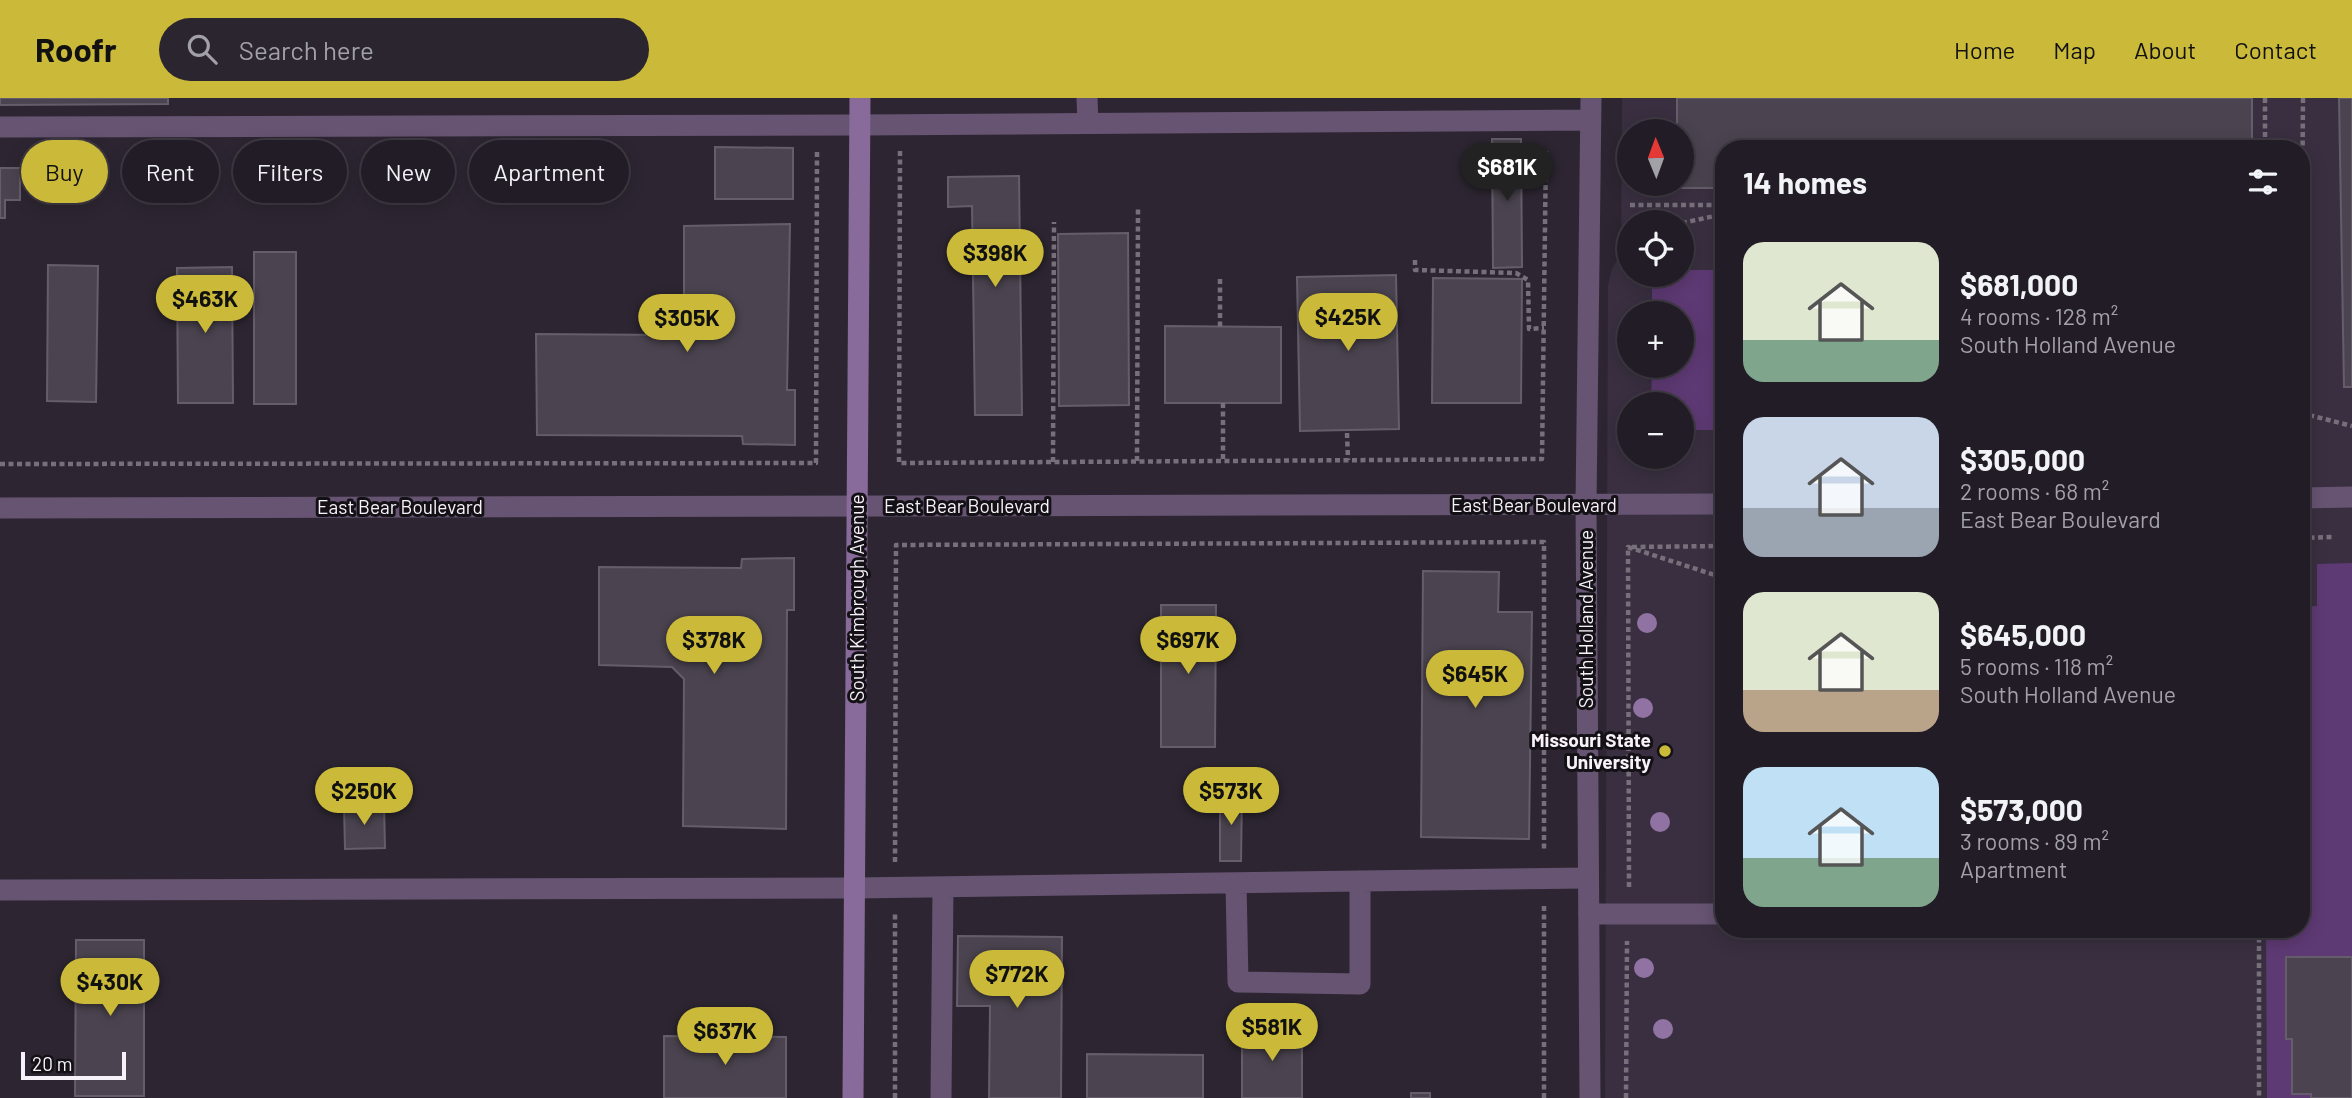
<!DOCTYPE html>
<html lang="en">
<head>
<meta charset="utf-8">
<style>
  :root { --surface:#221c26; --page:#2a252e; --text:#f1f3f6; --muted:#a2a1a7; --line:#3f3a43; --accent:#cbba39 }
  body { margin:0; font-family:Barlow,sans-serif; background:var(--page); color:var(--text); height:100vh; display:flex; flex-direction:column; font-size:26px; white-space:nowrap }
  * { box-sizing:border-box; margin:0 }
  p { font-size:23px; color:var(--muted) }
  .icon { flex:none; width:38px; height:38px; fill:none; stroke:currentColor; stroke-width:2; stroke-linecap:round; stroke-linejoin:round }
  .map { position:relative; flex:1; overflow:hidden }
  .panel { position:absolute; left:1715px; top:42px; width:595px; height:798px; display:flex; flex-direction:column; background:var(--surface); border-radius:28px; box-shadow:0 4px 18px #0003,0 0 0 2px var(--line) }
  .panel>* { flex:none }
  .hud { position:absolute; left:21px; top:42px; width:665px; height:63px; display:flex; gap:14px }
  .needle { width:46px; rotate:359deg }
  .controls { position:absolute; left:1617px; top:21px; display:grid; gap:14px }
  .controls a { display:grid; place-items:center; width:77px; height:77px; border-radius:50%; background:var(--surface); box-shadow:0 4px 18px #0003,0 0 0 2px var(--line); font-size:35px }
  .scale { position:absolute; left:21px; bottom:18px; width:105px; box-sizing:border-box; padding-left:7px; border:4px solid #f7f2fa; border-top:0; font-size:19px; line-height:24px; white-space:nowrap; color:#f7f2fa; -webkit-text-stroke:5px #141116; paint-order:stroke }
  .price { position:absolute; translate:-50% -60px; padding:0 16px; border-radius:24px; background:var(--accent); color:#111; font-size:23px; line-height:46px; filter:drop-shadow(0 2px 4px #0008) }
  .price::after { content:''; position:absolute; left:50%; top:42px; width:21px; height:16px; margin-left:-10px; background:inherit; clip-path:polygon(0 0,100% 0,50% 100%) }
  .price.selected { background:#222; color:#fff }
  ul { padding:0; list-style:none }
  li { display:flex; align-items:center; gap:21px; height:175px; padding:0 28px }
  li span { display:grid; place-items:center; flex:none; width:196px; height:140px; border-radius:21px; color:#555 }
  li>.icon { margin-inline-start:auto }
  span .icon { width:84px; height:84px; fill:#fffc; stroke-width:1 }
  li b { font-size:30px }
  h2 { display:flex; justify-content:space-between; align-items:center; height:84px; padding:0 28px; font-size:30px }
  .tag { padding:0 24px; border-radius:32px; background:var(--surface); box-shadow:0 4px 18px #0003,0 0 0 2px var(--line); font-size:24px; line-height:63px }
  .tag.selected { background:var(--accent); color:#111 }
  header { display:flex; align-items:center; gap:42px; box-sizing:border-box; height:98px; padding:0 35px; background:var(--accent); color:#111 }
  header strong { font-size:33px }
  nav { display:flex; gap:38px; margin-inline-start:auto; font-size:24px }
  .search { width:490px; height:63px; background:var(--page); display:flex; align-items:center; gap:18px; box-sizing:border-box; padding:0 24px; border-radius:38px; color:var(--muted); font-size:26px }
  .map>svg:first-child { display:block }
</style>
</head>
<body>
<header>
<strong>Roofr</strong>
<div class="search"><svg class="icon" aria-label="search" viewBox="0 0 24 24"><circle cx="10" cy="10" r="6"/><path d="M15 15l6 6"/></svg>Search here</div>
<nav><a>Home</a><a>Map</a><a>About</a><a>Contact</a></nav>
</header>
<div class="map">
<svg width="2352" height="1000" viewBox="0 0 2352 1000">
  <rect width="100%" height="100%" fill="#2d2632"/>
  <!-- built -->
  <path fill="#392f40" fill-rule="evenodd" d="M 1622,0 L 2352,0 L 2352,1000 L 1605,1000 L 1608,187 L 1612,171 L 1621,155 ZM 1629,33 L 1682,33 L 1682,86 L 1629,86 ZM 1724,51 L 2301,51 L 2301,831 L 1724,831 ZM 1629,124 L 1682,124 L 1682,177 L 1629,177 ZM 1629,215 L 1682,215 L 1682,268 L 1629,268 ZM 1629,306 L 1682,306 L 1682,359 L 1629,359 Z"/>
  <!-- green -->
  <path fill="#5e3a74" d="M 1682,172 L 1724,172 L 1724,332 L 1682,332 L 1682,306 L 1651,306 L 1652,268 L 1682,268 L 1682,215 L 1652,215 L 1652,177 L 1682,177 Z
    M 2352,465 L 2352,1000 L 2267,1000 L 2266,831 L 2301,831 L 2301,509 L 2317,508 L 2317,466 Z"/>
  <!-- building -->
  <path fill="#4b4450" stroke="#655d6a" stroke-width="2" d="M 0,0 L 168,0 L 168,6 L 0,7 Z
    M 1677,0 L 2252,0 L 2252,51 L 1724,51 L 1724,90 L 1677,90 L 1677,86 L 1682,86 L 1682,33 L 1677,33 Z
    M 2339,0 L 2352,0 L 2352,289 L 2344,289 Z
    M 1492,41 L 1521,41 L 1522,169 L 1493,170 Z
    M 715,49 L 793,50 L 793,101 L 715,101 Z
    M 0,70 L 20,70 L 20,102 L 5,102 L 5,120 L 0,120 Z
    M 1019,78 L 1022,317 L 975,317 L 972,108 L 948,109 L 948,79 Z
    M 790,126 L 787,292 L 795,292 L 795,347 L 743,346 L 742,338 L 537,337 L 536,236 L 670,237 L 684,223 L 684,128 Z
    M 1128,135 L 1129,307 L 1059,308 L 1058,136 Z
    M 254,154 L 296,154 L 296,306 L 254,306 Z
    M 48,167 L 98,168 L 96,304 L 47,303 Z
    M 232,169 L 233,305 L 178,305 L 177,170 Z
    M 1396,177 L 1399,331 L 1300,333 L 1297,179 Z
    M 1433,180 L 1522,181 L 1521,305 L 1432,305 Z
    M 1165,228 L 1281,229 L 1281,305 L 1165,305 Z
    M 794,460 L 794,512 L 787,512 L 786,731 L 683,728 L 684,581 L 672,569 L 599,567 L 599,469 L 741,470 L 742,461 Z
    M 1423,473 L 1499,474 L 1498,514 L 1532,514 L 1529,741 L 1421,739 Z
    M 1161,507 L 1216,507 L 1215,649 L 1161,649 Z
    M 1220,695 L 1242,695 L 1241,763 L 1220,763 Z
    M 356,707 L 384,707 L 385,750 L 345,751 L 344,708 Z
    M 958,838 L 1062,839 L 1061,1000 L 989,1000 L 990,908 L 957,908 Z
    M 76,842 L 144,842 L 144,998 L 75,998 Z
    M 2286,859 L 2352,859 L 2352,1000 L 2311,1000 L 2311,996 L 2292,996 L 2292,941 L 2286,941 Z
    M 1242,930 L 1302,931 L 1302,1000 L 1242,1000 Z
    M 664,938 L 786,939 L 786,1000 L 664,1000 Z
    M 1087,956 L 1203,957 L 1203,1000 L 1087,1000 Z
    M 1411,995 L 1430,995 L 1430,1000 L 1411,1000 Z"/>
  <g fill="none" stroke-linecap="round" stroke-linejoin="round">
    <!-- path -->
    <path stroke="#77707b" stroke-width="4.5" stroke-dasharray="5 3.5" stroke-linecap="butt" d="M 2265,0 L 2265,51
      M 900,53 L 899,365 L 1542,361 L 1546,50
      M 1630,107 L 1724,107
      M 1682,125 L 1724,116
      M 1415,162 L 1415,172 L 1516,175 L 1528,182 L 1529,231 L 1544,230
      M 1220,181 L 1220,229
      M 2301,260 L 2303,0
      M 1223,305 L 1223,363
      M 2301,315 L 2352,328
      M 1347,335 L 1348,362
      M 1137,363 L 1138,110
      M 1053,364 L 1054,124
      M 0,366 L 816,365 L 817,53
      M 2301,440 L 2332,439
      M 1632,449 L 1724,448
      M 895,764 L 896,447 L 1544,444 L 1544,754
      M 1629,789 L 1628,449 L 1724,480
      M 1544,808 L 1544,1000
      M 2259,831 L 2259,1000
      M 895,1000 L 895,815
      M 1626,1000 L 1627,843"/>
    <!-- lane -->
    <path stroke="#665472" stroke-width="21" d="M 1087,0 L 1088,25
      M 0,29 L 860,27
      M 1236,785 L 1238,884 L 1360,886 L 1360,783
      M 0,792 L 855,790 L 1588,780
      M 1589,816 L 1724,816
      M 941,1000 L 943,789"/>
    <!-- street -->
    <path stroke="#665472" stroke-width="21" d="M 860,27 L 1591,22
      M 2301,400 L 2352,399
      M 0,410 L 1724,406
      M 1590,1000 L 1586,407 L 1591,0"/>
    <!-- secondary -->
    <path stroke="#886b9a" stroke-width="21" d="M 853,1000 L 860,0"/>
  </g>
  <!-- trees -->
  <g fill="#9073a3">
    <circle cx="1647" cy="525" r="10"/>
    <circle cx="1643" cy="610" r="10"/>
    <circle cx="1660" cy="724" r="10"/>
    <circle cx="1644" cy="870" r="10"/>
    <circle cx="1663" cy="931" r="10"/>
  </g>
  <!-- markers -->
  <circle fill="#cbba39" stroke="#141116" stroke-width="2.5" cx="1665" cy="653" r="7"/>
  <g text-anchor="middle" stroke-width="6" stroke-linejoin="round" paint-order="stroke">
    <!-- street labels -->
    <g font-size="19" fill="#f7f2fa" stroke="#141116">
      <text x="1534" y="414">East Bear Boulevard</text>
      <text x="967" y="415">East Bear Boulevard</text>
      <text x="400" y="416">East Bear Boulevard</text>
      <text transform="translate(857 500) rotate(-90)" y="7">South Kimbrough Avenue</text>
      <text transform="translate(1586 521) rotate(-90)" y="7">South Holland Avenue</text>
    </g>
    <!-- poi labels -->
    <g font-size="19" font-weight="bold" fill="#f7f2fa" stroke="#141116" text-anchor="end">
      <text x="1651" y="649">Missouri State<tspan x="1651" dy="22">University</tspan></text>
    </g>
  </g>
</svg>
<div class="controls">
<a><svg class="needle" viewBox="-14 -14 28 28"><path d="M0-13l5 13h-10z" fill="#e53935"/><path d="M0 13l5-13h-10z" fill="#a2a1a7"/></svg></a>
<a><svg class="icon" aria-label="locate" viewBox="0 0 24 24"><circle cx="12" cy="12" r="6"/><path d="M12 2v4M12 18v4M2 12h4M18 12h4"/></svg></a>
<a>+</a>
<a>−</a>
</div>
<div class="scale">20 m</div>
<b class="price selected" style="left:1507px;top:105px">$681K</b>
<b class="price" style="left:995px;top:191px">$398K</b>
<b class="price" style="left:205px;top:237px">$463K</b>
<b class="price" style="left:1348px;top:255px">$425K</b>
<b class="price" style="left:687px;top:256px">$305K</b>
<b class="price" style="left:714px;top:578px">$378K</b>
<b class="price" style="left:1188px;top:578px">$697K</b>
<b class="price" style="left:1475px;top:612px">$645K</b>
<b class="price" style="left:364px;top:729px">$250K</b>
<b class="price" style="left:1231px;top:729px">$573K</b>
<b class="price" style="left:1017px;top:912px">$772K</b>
<b class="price" style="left:110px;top:920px">$430K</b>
<b class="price" style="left:1272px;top:965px">$581K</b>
<b class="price" style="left:725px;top:969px">$637K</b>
<div class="hud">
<a class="tag selected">Buy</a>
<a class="tag">Rent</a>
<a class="tag">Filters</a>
<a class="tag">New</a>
<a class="tag">Apartment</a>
</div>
<section class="panel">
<h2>14 homes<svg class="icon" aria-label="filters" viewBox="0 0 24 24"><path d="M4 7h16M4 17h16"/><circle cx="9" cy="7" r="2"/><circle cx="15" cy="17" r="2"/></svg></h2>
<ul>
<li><span style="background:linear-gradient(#dfe7d0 70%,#7fa58c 0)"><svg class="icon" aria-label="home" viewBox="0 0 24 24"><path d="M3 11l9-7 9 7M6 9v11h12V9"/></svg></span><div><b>$681,000</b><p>4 rooms · 128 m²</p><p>South Holland Avenue</p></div></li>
<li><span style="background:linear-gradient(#c9d6e8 65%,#9aa5b1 0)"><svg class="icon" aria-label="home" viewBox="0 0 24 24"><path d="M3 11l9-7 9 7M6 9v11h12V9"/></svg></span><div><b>$305,000</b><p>2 rooms · 68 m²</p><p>East Bear Boulevard</p></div></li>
<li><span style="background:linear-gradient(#dfe7d0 70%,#b9a48a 0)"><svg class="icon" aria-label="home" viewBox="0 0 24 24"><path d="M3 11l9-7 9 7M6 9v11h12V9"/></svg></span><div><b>$645,000</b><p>5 rooms · 118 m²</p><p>South Holland Avenue</p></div></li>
<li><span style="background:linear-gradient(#bfe0f5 65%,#7fa58c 0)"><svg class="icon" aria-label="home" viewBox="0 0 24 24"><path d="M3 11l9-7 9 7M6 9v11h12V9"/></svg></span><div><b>$573,000</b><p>3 rooms · 89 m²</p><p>Apartment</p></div></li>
</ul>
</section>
</div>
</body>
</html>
